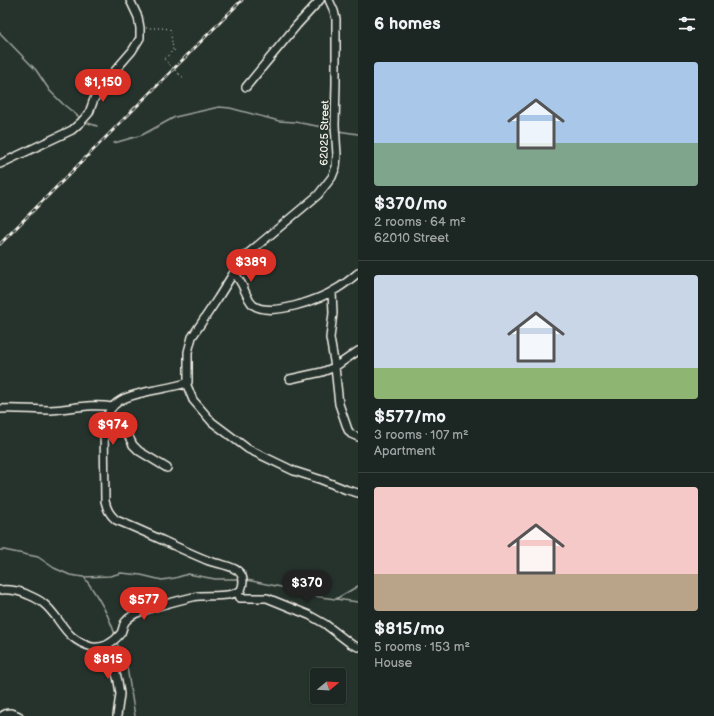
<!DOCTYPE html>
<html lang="en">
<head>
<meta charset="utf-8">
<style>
  :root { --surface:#1c2622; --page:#252e2a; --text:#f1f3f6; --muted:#a0a5a5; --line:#3a4340; --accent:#d93025 }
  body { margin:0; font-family:"Balsamiq Sans",sans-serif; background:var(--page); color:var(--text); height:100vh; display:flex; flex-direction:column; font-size:15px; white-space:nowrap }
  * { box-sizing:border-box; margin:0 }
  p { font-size:13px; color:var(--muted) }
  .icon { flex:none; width:22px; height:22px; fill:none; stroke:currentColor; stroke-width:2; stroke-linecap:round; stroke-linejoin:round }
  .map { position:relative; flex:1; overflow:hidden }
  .details { display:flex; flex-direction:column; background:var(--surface); width:356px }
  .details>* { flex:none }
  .needle { width:26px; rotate:72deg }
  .buttons { position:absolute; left:310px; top:668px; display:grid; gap:8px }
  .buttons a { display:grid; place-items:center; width:36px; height:36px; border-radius:4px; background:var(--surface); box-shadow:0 1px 3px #0004,0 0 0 1px var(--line); font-size:20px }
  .price { position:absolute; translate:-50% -34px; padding:0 9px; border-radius:14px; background:var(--accent); color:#fff; font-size:13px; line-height:26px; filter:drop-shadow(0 1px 2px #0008) }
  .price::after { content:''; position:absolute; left:50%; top:24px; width:12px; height:9px; margin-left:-6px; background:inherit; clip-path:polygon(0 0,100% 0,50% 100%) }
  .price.selected { background:#222; color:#fff }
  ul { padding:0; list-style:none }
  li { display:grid; align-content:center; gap:8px; height:212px; padding:0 16px }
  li+li { border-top:1px solid var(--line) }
  li span { display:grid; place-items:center; height:124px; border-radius:4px; color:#555 }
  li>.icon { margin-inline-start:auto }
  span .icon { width:72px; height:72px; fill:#fffc; stroke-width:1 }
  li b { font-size:17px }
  h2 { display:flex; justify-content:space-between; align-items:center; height:48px; padding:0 16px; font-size:17px }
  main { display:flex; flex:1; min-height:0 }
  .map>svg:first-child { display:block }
</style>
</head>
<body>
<main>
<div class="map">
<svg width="358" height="716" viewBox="0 0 358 716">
  <rect width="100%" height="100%" fill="#26332d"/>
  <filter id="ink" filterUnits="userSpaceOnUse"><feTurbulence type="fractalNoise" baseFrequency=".025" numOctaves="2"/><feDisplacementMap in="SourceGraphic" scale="8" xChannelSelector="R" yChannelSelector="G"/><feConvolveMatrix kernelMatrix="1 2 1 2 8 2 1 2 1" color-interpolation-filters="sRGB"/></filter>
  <g filter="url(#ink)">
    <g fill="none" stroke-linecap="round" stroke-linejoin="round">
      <!-- stream -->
      <path stroke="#9fa39b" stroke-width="1.5" d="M 0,33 L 36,70 L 50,91 L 63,104 L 79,117
        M 88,123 L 97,126
        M 338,131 L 358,134
        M 114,143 L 142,135 L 175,117 L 219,107 L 230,108 L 279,121 L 295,122 L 333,129
        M 0,550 L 4,550 L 38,557 L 54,568 L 70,575 L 83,577 L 110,576 L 121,573 L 141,575 L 162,580 L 175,578 L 188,574 L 215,579 L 238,579
        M 84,577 C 97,595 109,614 115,635
        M 247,580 L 291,589 L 313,596 L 358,602
        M 336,599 L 358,586
        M 116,641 L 127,667 L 135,716"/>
      <!-- minor casing -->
      <g stroke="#f4f1e8" stroke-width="10">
        <path id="minor" d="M 246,87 L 297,25 L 320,0
          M 0,164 L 72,130 L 81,122 L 89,113 L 94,99 L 106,81 L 132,51 L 140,38 L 140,28 L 138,17 L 130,0
          M 234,273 C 237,276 239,280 241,283 C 245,290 247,299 253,305 C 271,318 321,299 338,288 C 345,284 352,278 358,273
          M 332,292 L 333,313 L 330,338 L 335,367 L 339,404 L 348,430 L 351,434 L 358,437
          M 290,379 L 322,372 L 335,367 L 358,351
          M 186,383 L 193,400 L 212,422 L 248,449 L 294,471 L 322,480 L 347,490 L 358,493
          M 0,409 C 17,408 33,410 50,410 C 71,409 91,403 112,407
          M 105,417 L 127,433 L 133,445 L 139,451 L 167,468
          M 0,590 C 9,589 16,590 24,593 C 30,596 37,598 43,603 C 62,618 63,639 92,647 C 103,649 114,642 121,633 C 123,629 123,625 125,622 C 129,617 134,614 140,612 C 157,606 176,601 193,597 C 207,594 229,599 241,590 C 244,583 244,576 238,571 C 230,565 218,564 209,561 C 177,548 147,532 116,520 C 109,514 107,509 105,501 L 104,425 C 109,400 127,396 150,391 C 161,389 172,387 183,384 L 188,382 L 188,352 L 192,337 L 218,298 L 241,261 L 245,256 L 318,195 L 332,177 L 336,167 L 337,155 L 335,125 L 336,83 L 336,19 L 334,11 L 329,0
          M 238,593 L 240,598 L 267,598 L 309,615 L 325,624 L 351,644 L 358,647
          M 108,644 L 118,681 L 120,694 L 117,716
          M 2,716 C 8,711 12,713 19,716"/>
      </g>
      <!-- path -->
      <path stroke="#f4f1e8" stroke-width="1" stroke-dasharray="1 3" stroke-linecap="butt" d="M 146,28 L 162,28 L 170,29 L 173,49 L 170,54 L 164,59
        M 174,50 L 176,53
        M 179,74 L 184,78"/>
      <!-- minor -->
      <use href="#minor" stroke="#26332d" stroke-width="7"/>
      <!-- rail casing -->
      <g stroke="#f4f1e8" stroke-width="3">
        <path id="rail" d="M 0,244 L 242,0"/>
      </g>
      <!-- rail -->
      <use href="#rail" stroke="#26332d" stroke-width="1.5" stroke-dasharray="4.5" stroke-linecap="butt"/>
      <!-- path-bridge -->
      <path stroke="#f4f1e8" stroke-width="1" stroke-dasharray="1 3" stroke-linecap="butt" d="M 164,59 L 179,74"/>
    </g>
  </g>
  <g text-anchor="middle" stroke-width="3" stroke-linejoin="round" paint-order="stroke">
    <!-- street labels -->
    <g font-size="11" fill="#f4f1e8" stroke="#26332d">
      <text transform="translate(324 133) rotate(-89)" y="4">62025 Street</text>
    </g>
  </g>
</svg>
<div class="buttons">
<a><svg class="needle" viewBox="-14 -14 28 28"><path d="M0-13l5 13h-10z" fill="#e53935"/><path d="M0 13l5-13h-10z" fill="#a0a5a5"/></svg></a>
</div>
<b class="price" style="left:103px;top:103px">$1,150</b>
<b class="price" style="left:251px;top:283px">$389</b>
<b class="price" style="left:113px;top:446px">$974</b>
<b class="price selected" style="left:307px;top:604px">$370</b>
<b class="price" style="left:144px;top:621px">$577</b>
<b class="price" style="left:108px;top:680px">$815</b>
</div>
<section class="details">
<h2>6 homes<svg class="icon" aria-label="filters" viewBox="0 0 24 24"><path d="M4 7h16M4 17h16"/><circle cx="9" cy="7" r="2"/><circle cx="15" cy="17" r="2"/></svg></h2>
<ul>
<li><span style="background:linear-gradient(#a9c7e8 65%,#7fa58c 0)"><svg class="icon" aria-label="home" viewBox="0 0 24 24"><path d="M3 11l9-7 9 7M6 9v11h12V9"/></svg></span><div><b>$370/mo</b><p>2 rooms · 64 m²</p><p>62010 Street</p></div></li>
<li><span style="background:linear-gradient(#c9d6e8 75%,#8fb573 0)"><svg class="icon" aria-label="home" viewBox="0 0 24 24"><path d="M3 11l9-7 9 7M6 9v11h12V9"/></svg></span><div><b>$577/mo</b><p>3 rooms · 107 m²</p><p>Apartment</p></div></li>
<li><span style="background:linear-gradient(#f6c9c9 70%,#b9a48a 0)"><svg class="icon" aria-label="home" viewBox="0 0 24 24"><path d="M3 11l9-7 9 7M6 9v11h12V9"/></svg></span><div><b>$815/mo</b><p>5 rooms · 153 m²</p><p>House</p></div></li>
</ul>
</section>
</main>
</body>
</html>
